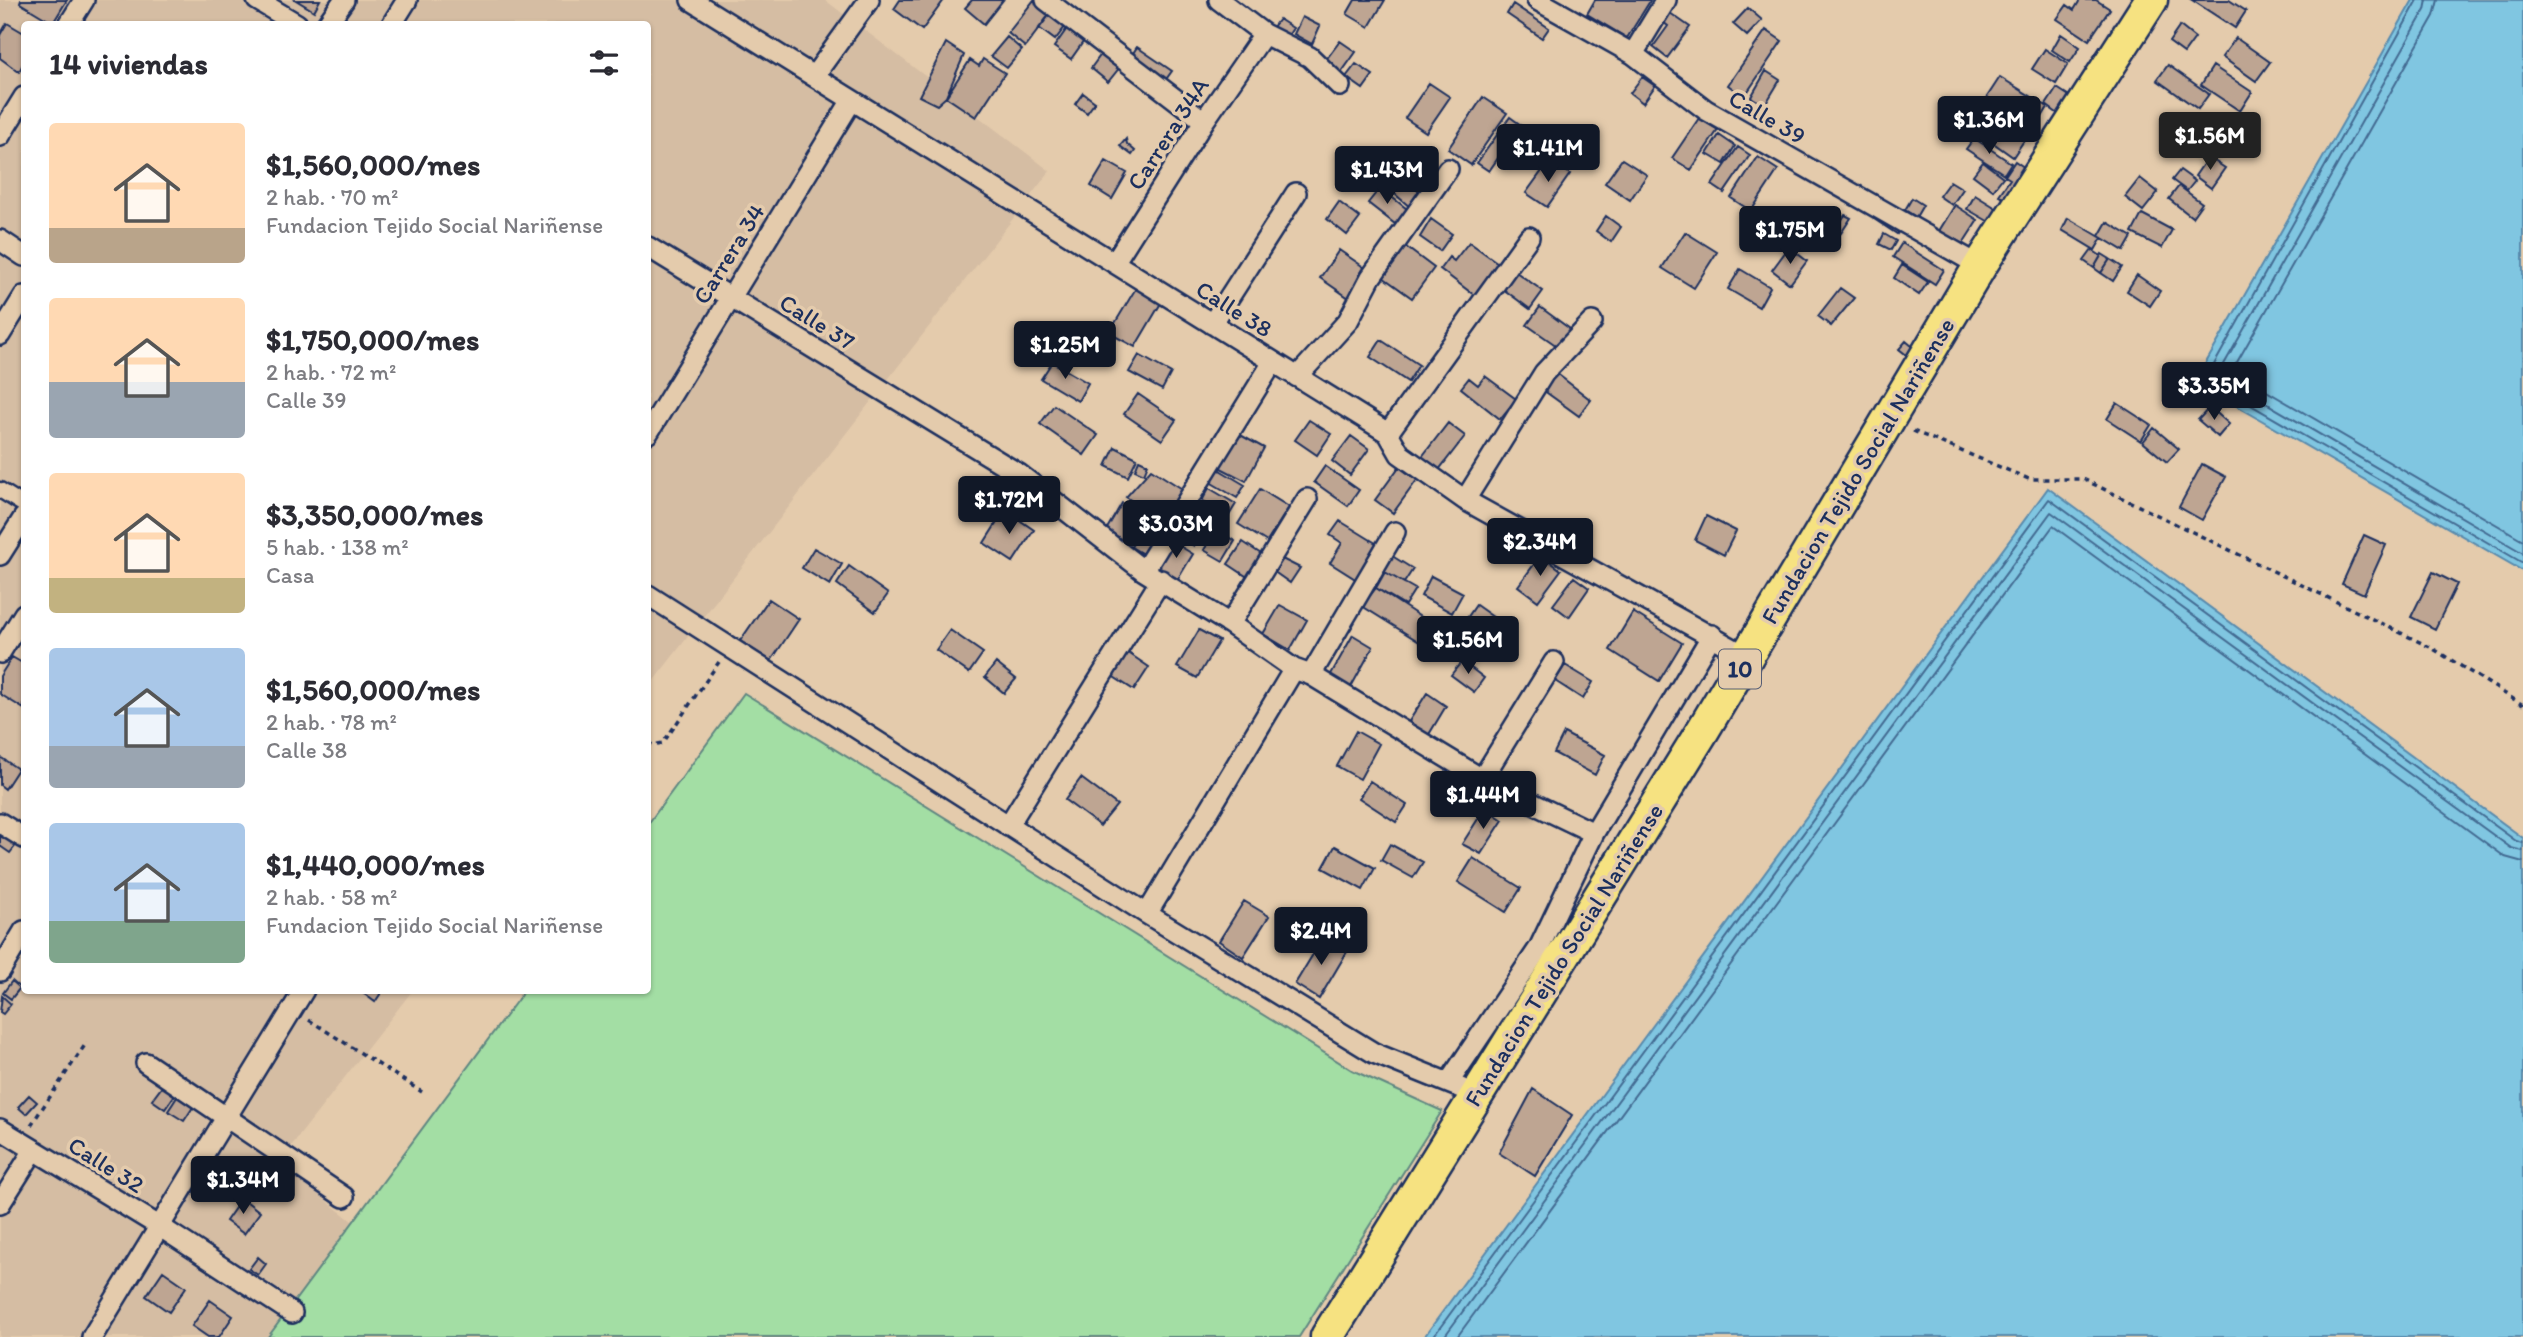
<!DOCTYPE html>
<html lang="es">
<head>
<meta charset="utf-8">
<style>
  :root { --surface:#fff; --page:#f2f2f3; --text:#2b2b33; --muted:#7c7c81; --accent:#111827 }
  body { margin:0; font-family:Itim,sans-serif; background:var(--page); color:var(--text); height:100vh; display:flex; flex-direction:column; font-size:26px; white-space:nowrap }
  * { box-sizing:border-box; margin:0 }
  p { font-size:23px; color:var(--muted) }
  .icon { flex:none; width:38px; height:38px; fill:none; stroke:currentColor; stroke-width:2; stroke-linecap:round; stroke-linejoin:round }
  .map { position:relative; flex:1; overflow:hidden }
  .sheet { position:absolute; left:21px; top:21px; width:630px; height:973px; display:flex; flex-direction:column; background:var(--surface); border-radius:7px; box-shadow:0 2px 5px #0004 }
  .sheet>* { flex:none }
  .price { position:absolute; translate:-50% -60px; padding:0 16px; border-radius:7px; background:var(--accent); color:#fff; font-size:23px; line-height:46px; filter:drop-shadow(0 2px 4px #0008) }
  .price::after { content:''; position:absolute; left:50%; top:42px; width:21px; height:16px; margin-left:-10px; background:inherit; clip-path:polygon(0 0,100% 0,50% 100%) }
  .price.active { background:#222; color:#fff }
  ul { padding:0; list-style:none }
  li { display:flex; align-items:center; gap:21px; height:175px; padding:0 28px }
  li span { display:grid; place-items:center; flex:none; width:196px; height:140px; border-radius:7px; color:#555 }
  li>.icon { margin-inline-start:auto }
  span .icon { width:84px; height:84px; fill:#fffc; stroke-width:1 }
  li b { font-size:30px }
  h2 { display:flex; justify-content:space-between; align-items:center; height:84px; padding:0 28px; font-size:30px }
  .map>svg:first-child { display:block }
</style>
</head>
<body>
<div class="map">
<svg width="2523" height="1337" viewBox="0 0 2523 1337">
  <rect width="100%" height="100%" fill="#e4cbac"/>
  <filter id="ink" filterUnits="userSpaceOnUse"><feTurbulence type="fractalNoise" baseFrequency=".0143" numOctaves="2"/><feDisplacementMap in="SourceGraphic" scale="14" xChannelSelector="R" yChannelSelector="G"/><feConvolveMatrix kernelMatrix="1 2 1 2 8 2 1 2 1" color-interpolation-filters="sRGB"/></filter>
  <g filter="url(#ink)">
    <!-- built -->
    <path fill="#d5bda3" d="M 0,0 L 825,0 L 1050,171 L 648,688 L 648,24 L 24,24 L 24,990 L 412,991 L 278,1163 L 500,1337 L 0,1337 Z"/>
    <!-- green -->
    <path fill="#a3dea4" stroke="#5f8681" stroke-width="2" d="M 744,693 L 1352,1070 L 1442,1111 L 1299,1337 L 268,1337 L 524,991 L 648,990 L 648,824 Z"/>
    <!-- water -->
    <path fill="#80c6e1" stroke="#588aad" stroke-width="2" d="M 2413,0 L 2523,0 L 2523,571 L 2195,382 Z
      M 2048,488 L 2523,838 L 2523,1337 L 1424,1337 Z"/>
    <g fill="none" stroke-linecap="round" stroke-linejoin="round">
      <!-- shore -->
      <path stroke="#436b92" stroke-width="2" d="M 2418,0 L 2206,379 L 2523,563
        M 2427,0 L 2425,10 L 2218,375 L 2523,553
        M 2438,0 L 2434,16 L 2232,371 L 2523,540
        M 1433,1337 L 2049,499 L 2516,841 L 2523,843
        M 1444,1337 L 2051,512 L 2511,848 L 2523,851
        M 1457,1337 L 2053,526 L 2505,857 L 2523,862"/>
    </g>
    <!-- building -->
    <path fill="#bea592" stroke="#1b2f5e" stroke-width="2" d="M 21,0 L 67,0 L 53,23 L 20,3 Z
      M 296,0 L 320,0 L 314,11 Z
      M 900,0 L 944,0 L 922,30 L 894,9 Z
      M 972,0 L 1003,0 L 984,24 L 965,8 Z
      M 1034,0 L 1051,13 L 1025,47 L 1008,33 Z
      M 1355,0 L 1385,0 L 1369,27 L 1347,14 Z
      M 1595,0 L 1649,0 L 1650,1 L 1627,38 L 1587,14 Z
      M 2080,0 L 2096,0 L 2110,9 L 2089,40 L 2057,19 L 2067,5 L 2074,10 Z
      M 2192,0 L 2229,0 L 2246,11 L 2235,28 Z
      M 1513,4 L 1549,28 L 1542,38 L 1507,14 Z
      M 1748,8 L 1762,20 L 1747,36 L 1733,24 Z
      M 1052,11 L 1068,23 L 1055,40 L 1039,28 Z
      M 1670,13 L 1690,27 L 1667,58 L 1653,47 L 1668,26 L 1663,22 Z
      M 1302,17 L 1320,26 L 1312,44 L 1294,34 Z
      M 1279,19 L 1293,28 L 1288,36 L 1273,27 Z
      M 7,23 L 24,33 L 24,62 L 19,72 L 0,58 L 0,35 Z
      M 1071,23 L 1088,35 L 1071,59 L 1054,47 Z
      M 2180,26 L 2195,38 L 2184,53 L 2169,42 Z
      M 1766,30 L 1782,41 L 1744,97 L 1728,85 Z
      M 2061,34 L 2080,47 L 2070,62 L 2052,50 Z
      M 1007,37 L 1022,50 L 1007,68 L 991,56 Z
      M 2236,38 L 2270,62 L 2256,81 L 2222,57 Z
      M 1340,41 L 1356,52 L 1341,73 L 1325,61 Z
      M 946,43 L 964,55 L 946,97 L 937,105 L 919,96 Z
      M 1137,47 L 1172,71 L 1164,82 L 1130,58 Z
      M 2045,49 L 2068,64 L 2056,84 L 2032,69 Z
      M 1102,53 L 1120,67 L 1108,82 L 1091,68 Z
      M 983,59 L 1005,73 L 976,117 L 946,97 L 970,60 L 979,66 Z
      M 1356,64 L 1373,75 L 1363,89 L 1346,77 Z
      M 2168,65 L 2209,94 L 2198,109 L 2157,80 Z
      M 2213,66 L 2252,92 L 2240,111 L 2201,85 Z
      M 1766,71 L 1780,80 L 1765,105 L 1751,97 Z
      M 1642,77 L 1655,86 L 1643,103 L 1630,93 Z
      M 2000,77 L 2048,107 L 2036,127 L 1987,97 Z
      M 1429,83 L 1450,97 L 1426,132 L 1405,118 Z
      M 2057,88 L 2077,101 L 2065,119 L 2046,105 Z
      M 1083,93 L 1095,102 L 1087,113 L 1075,104 Z
      M 1483,97 L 1507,113 L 1471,165 L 1448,149 Z
      M 2012,115 L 2031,130 L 2013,157 L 1992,142 Z
      M 1510,117 L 1521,125 L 1489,171 L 1477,163 Z
      M 1699,118 L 1718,130 L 1691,170 L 1672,158 Z
      M 1719,135 L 1735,146 L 1724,164 L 1707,154 Z
      M 1974,138 L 2011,163 L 2004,174 L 1966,149 Z
      M 1126,139 L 1127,144 L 1135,151 L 1132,155 L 1120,146 Z
      M 1738,147 L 1750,155 L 1724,193 L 1712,185 Z
      M 1758,157 L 1778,170 L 1751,211 L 1731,198 Z
      M 2208,157 L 2225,168 L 2211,188 L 2195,176 Z
      M 1622,159 L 1647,175 L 1630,200 L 1605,183 Z
      M 1550,160 L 1570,174 L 1547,207 L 1526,193 Z
      M 1106,161 L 1127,173 L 1112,199 L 1091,186 Z
      M 2015,161 L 2031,172 L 2010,203 L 1999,195 L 2010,179 L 2005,176 Z
      M 1983,162 L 2003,177 L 1993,190 L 1973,175 Z
      M 1391,169 L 1422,194 L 1411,208 L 1381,182 Z
      M 2180,170 L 2195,181 L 2187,191 L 2172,180 Z
      M 2140,178 L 2158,192 L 2143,211 L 2125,197 Z
      M 1950,181 L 1963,189 L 1952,205 L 1939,196 Z
      M 2179,186 L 2202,203 L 2192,217 L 2169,199 Z
      M 1380,188 L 1407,209 L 1395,224 L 1368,203 Z
      M 1975,195 L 2001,211 L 1993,224 L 1967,209 Z
      M 1912,198 L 1923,205 L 1916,217 L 1905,210 Z
      M 1339,202 L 1360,218 L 1347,235 L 1327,219 Z
      M 1955,205 L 1978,220 L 1962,245 L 1939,231 Z
      M 1879,212 L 1901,228 L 1897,234 L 1874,219 Z
      M 2142,214 L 2172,230 L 2162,248 L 2132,233 Z
      M 1845,215 L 1851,218 L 1841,233 L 1826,223 L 1830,217 L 1839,224 Z
      M 1606,216 L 1621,227 L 1611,242 L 1596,231 Z
      M 2068,218 L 2102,238 L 2095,250 L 2062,230 Z
      M 1431,219 L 1452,234 L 1440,251 L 1420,237 Z
      M 2107,222 L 2132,237 L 2124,251 L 2099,236 Z
      M 1685,232 L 1717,252 L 1694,288 L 1662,268 Z
      M 1884,234 L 1896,241 L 1891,250 L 1879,244 Z
      M 1469,242 L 1498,263 L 1474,295 L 1440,269 L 1449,257 L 1454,261 Z
      M 1902,243 L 1944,270 L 1935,284 L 1893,257 Z
      M 1402,244 L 1434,268 L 1412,298 L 1380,275 Z
      M 1789,247 L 1807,261 L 1790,284 L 1772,270 Z
      M 1339,250 L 1368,270 L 1349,298 L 1320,278 Z
      M 2092,250 L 2101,256 L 2094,268 L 2084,261 Z
      M 2102,254 L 2110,259 L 2101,273 L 2094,268 Z
      M 2110,259 L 2122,267 L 2113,281 L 2101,273 Z
      M 1902,265 L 1928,282 L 1919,295 L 1894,278 Z
      M 1740,269 L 1770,287 L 1759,307 L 1728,289 Z
      M 1516,272 L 1543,291 L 1530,309 L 1503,289 Z
      M 2137,275 L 2160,291 L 2150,306 L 2127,291 Z
      M 1136,288 L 1161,303 L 1135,347 L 1109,333 Z
      M 1840,288 L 1854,298 L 1831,326 L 1818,316 Z
      M 1540,307 L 1570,329 L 1557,346 L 1527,325 Z
      M 1381,340 L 1419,365 L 1408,382 L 1370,357 Z
      M 1906,341 L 1919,352 L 1913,360 L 1899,349 Z
      M 1139,355 L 1171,373 L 1162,390 L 1129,372 Z
      M 1052,362 L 1088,383 L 1078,401 L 1041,379 Z
      M 1556,373 L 1591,400 L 1579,416 L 1543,390 Z
      M 1485,376 L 1516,399 L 1500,419 L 1461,388 L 1469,378 L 1478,385 Z
      M 1138,394 L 1176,420 L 1162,440 L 1124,414 Z
      M 2117,403 L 2151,425 L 2141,441 L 2107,419 Z
      M 1054,405 L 1098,435 L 1084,455 L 1040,424 Z
      M 2210,407 L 2229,424 L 2218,437 L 2198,420 Z
      M 1309,420 L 1331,434 L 1317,455 L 1295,440 Z
      M 1448,423 L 1465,436 L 1438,471 L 1421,458 Z
      M 2154,428 L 2179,449 L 2167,462 L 2143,442 Z
      M 1235,432 L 1264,448 L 1246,481 L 1217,466 Z
      M 1351,436 L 1369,449 L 1350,475 L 1332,461 Z
      M 1115,447 L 1137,458 L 1128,477 L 1106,466 Z
      M 1139,460 L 1148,464 L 1144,474 L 1135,470 Z
      M 2202,464 L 2226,477 L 2202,520 L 2179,507 Z
      M 1325,466 L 1359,490 L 1348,506 L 1314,482 Z
      M 1399,467 L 1417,480 L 1393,513 L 1375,500 Z
      M 1151,469 L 1184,490 L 1168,524 L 1126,497 Z
      M 1218,469 L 1245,485 L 1237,498 L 1210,482 Z
      M 1209,488 L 1236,504 L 1228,517 L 1202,501 Z
      M 1260,489 L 1289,507 L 1267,542 L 1238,524 Z
      M 1122,503 L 1139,513 L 1123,542 L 1105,532 Z
      M 1005,510 L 1034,530 L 1013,562 L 984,543 Z
      M 1706,516 L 1736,531 L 1724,555 L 1695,540 Z
      M 1186,518 L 1204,529 L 1194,546 L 1175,535 Z
      M 1145,521 L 1159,529 L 1145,555 L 1131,547 Z
      M 1340,521 L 1379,545 L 1357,580 L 1330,563 L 1342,543 L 1330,535 Z
      M 1216,530 L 1235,541 L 1223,561 L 1204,550 Z
      M 2364,535 L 2386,545 L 2364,594 L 2342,584 Z
      M 1173,542 L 1193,554 L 1178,579 L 1158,567 Z
      M 1243,542 L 1264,556 L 1249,578 L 1228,564 Z
      M 814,548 L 842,564 L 830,585 L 802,568 Z
      M 1389,554 L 1413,569 L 1404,583 L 1380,569 Z
      M 1541,555 L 1561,570 L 1538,601 L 1518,586 Z
      M 1282,559 L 1300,568 L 1290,583 L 1273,571 Z
      M 849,566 L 888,594 L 875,612 L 837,584 Z
      M 1385,572 L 1415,589 L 1405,605 L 1376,588 Z
      M 2433,572 L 2457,584 L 2435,629 L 2411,617 Z
      M 1431,576 L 1463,593 L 1452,613 L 1421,596 Z
      M 1574,577 L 1589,588 L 1569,617 L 1553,605 Z
      M 1376,588 L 1445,633 L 1434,651 L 1362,606 Z
      M 769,599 L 799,619 L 771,661 L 740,641 Z
      M 1280,605 L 1307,620 L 1290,650 L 1263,634 Z
      M 1476,605 L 1514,632 L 1501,650 L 1463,624 Z
      M 1633,612 L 1682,643 L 1659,681 L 1610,650 Z
      M 950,630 L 983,653 L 969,673 L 936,650 Z
      M 1199,630 L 1219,641 L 1197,678 L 1177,667 Z
      M 1353,635 L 1373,647 L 1351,687 L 1330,676 Z
      M 1124,650 L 1149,667 L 1134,690 L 1109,674 Z
      M 12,657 L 24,664 L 24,709 L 0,694 L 0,676 Z
      M 1462,661 L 1484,678 L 1474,692 L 1451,675 Z
      M 996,663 L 1016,679 L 1004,693 L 985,677 Z
      M 1565,665 L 1593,682 L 1583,699 L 1555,681 Z
      M 1427,693 L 1446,706 L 1428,736 L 1408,723 Z
      M 1356,731 L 1379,744 L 1360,779 L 1337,766 Z
      M 1564,733 L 1605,755 L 1595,775 L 1554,753 Z
      M 0,757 L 18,769 L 5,789 L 0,785 Z
      M 1081,778 L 1117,805 L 1100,826 L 1065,800 Z
      M 1370,781 L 1407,805 L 1396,822 L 1359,798 Z
      M 1485,808 L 1503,820 L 1481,854 L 1462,844 Z
      M 0,817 L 24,835 L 10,853 L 0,846 Z
      M 1390,844 L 1423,862 L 1413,878 L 1381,860 Z
      M 1335,846 L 1375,868 L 1363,890 L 1323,868 Z
      M 1473,858 L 1521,888 L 1506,912 L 1458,882 Z
      M 1244,901 L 1269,916 L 1243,957 L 1219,941 Z
      M 1324,936 L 1348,950 L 1319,999 L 1295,984 Z
      M 12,981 L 20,988 L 11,999 L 3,993 Z
      M 359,990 L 383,990 L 375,1002 Z
      M 2,996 L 11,1004 L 3,1014 L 0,1012 Z
      M 164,1084 L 176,1093 L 165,1109 L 152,1100 Z
      M 1533,1089 L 1572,1115 L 1535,1176 L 1499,1153 Z
      M 181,1091 L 197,1101 L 184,1121 L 168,1111 Z
      M 29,1095 L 37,1102 L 26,1114 L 18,1107 Z
      M 242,1198 L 260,1212 L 244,1234 L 226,1221 Z
      M 258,1257 L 266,1264 L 258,1275 L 249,1269 Z
      M 163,1271 L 186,1287 L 169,1312 L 146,1296 Z
      M 210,1300 L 233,1316 L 219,1337 L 208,1337 L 192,1326 Z"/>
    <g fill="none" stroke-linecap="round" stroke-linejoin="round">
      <!-- pedestrian casing -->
      <g stroke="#1b2f5e" stroke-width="19">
        <path id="pedestrian" d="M 0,490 L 24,505"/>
      </g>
      <!-- minor casing -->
      <g stroke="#1b2f5e" stroke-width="24">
        <path id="minor" d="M 257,0 L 297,24
          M 691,0 L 1388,433 L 1400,454 L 1465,500 L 1748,657
          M 1046,0 L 1204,121
          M 1219,0 L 1264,34 L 1310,57 L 1340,86
          M 1537,0 L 1633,54 L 1706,110 L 1980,266
          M 69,24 L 84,0
          M 327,24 L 344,0
          M 392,24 L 407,0
          M 1633,54 L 1666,0
          M 814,76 L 869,0
          M 0,136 L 24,97
          M 0,240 L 24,256
          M 648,247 L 1019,474 L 1144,571 L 1230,624 L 1294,669 L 1311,675 L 1482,779 L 1594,833
          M 1114,263 L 1204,121 L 1264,34
          M 1212,324 L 1296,193
          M 0,335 L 24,296
          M 1297,377 L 1348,321 L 1371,277 L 1448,169
          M 648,433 L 852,100
          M 1388,433 L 1529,237
          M 1465,500 L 1544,373 L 1592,322
          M 0,555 L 24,517
          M 1144,571 L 1273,362
          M 648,595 L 1147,914 L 1374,1053 L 1478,1095
          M 1230,624 L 1307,499
          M 0,653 L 24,614
          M 1311,675 L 1395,532
          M 1482,779 L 1554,662
          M 0,823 L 24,838
          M 1008,826 L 1161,580
          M 1147,914 L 1294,669
          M 0,971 L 24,931
          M 146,1063 L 344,1197
          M 1449,1082 L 1539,948 L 1594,833 L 1712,635
          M 0,1129 L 159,1226 L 292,1313
          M 0,1204 L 34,1150
          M 92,1337 L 304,990"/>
      </g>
      <!-- primary casing -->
      <g stroke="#1b2f5e" stroke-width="37">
        <path id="primary" d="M 1327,1337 L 1703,730 L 1980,266 L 2151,0"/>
      </g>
      <!-- path -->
      <path stroke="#1b2f5e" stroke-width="3.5" stroke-dasharray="5 5" stroke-linecap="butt" d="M 1913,431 L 2029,479 L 2083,479 L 2432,648 L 2523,705
        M 648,742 L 652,745 L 663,743 L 719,662
        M 309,1020 L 422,1092
        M 31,1125 L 87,1042"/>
      <!-- pedestrian -->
      <use href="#pedestrian" stroke="#e4cbac" stroke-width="14"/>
      <!-- minor -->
      <use href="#minor" stroke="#e4cbac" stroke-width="19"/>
      <!-- primary -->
      <use href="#primary" stroke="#f6e281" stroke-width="32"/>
    </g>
  </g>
  <g text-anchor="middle" stroke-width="7" stroke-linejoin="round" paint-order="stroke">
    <!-- shield labels -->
    <rect fill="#e4cbac" stroke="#575e75" stroke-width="2" x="1719" y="649.5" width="42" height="39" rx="5"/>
    <g font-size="23" font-weight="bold" fill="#1b2f5e">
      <text x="1740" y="677">10</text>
    </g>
    <!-- street labels -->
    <g font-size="24" fill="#1b2f5e" stroke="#e4cbac">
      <text transform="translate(1767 117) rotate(30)" y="8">Calle 39</text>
      <text transform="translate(1168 134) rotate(-57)" y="8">Carrera 34A</text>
      <text transform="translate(729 254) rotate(-58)" y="8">Carrera 34</text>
      <text transform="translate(1234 309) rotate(32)" y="8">Calle 38</text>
      <text transform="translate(817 322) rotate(32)" y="8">Calle 37</text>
      <text transform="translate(1858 471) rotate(-59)" y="8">Fundacion Tejido Social Nariñense</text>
      <text transform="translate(1564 955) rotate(-58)" y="8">Fundacion Tejido Social Nariñense</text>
      <text transform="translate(106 1165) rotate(32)" y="8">Calle 32</text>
    </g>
  </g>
</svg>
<b class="price" style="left:1989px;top:156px">$1.36M</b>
<b class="price active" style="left:2210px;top:172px">$1.56M</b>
<b class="price" style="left:1548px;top:184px">$1.41M</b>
<b class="price" style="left:1387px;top:206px">$1.43M</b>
<b class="price" style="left:1790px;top:266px">$1.75M</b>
<b class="price" style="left:1065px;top:381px">$1.25M</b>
<b class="price" style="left:2214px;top:422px">$3.35M</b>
<b class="price" style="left:1009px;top:536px">$1.72M</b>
<b class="price" style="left:1176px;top:560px">$3.03M</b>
<b class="price" style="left:1540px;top:578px">$2.34M</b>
<b class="price" style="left:1468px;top:676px">$1.56M</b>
<b class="price" style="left:1483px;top:831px">$1.44M</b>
<b class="price" style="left:1321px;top:967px">$2.4M</b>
<b class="price" style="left:243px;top:1216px">$1.34M</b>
<section class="sheet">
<h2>14 viviendas<svg class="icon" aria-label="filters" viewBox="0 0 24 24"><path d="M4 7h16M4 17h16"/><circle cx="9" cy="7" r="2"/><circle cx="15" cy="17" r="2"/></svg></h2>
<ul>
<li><span style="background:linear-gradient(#ffd9b3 75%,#b9a48a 0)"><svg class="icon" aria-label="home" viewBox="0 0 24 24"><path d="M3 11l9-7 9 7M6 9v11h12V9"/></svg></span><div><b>$1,560,000/mes</b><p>2 hab. · 70 m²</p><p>Fundacion Tejido Social Nariñense</p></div></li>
<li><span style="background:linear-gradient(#ffd9b3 60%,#9aa5b1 0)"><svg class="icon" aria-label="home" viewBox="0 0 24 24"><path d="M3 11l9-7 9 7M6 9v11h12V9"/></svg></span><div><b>$1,750,000/mes</b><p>2 hab. · 72 m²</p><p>Calle 39</p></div></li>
<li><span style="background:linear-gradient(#ffd9b3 75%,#c2b280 0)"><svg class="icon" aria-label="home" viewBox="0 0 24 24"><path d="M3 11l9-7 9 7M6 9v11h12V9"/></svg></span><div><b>$3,350,000/mes</b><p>5 hab. · 138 m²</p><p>Casa</p></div></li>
<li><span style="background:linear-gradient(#a9c7e8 70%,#9aa5b1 0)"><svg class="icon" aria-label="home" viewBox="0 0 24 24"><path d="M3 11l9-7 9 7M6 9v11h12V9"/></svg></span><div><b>$1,560,000/mes</b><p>2 hab. · 78 m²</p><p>Calle 38</p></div></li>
<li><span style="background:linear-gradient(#a9c7e8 70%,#7fa58c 0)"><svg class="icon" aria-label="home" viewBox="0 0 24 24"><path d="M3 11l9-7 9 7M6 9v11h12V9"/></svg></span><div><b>$1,440,000/mes</b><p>2 hab. · 58 m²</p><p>Fundacion Tejido Social Nariñense</p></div></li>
</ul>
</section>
</div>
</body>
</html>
